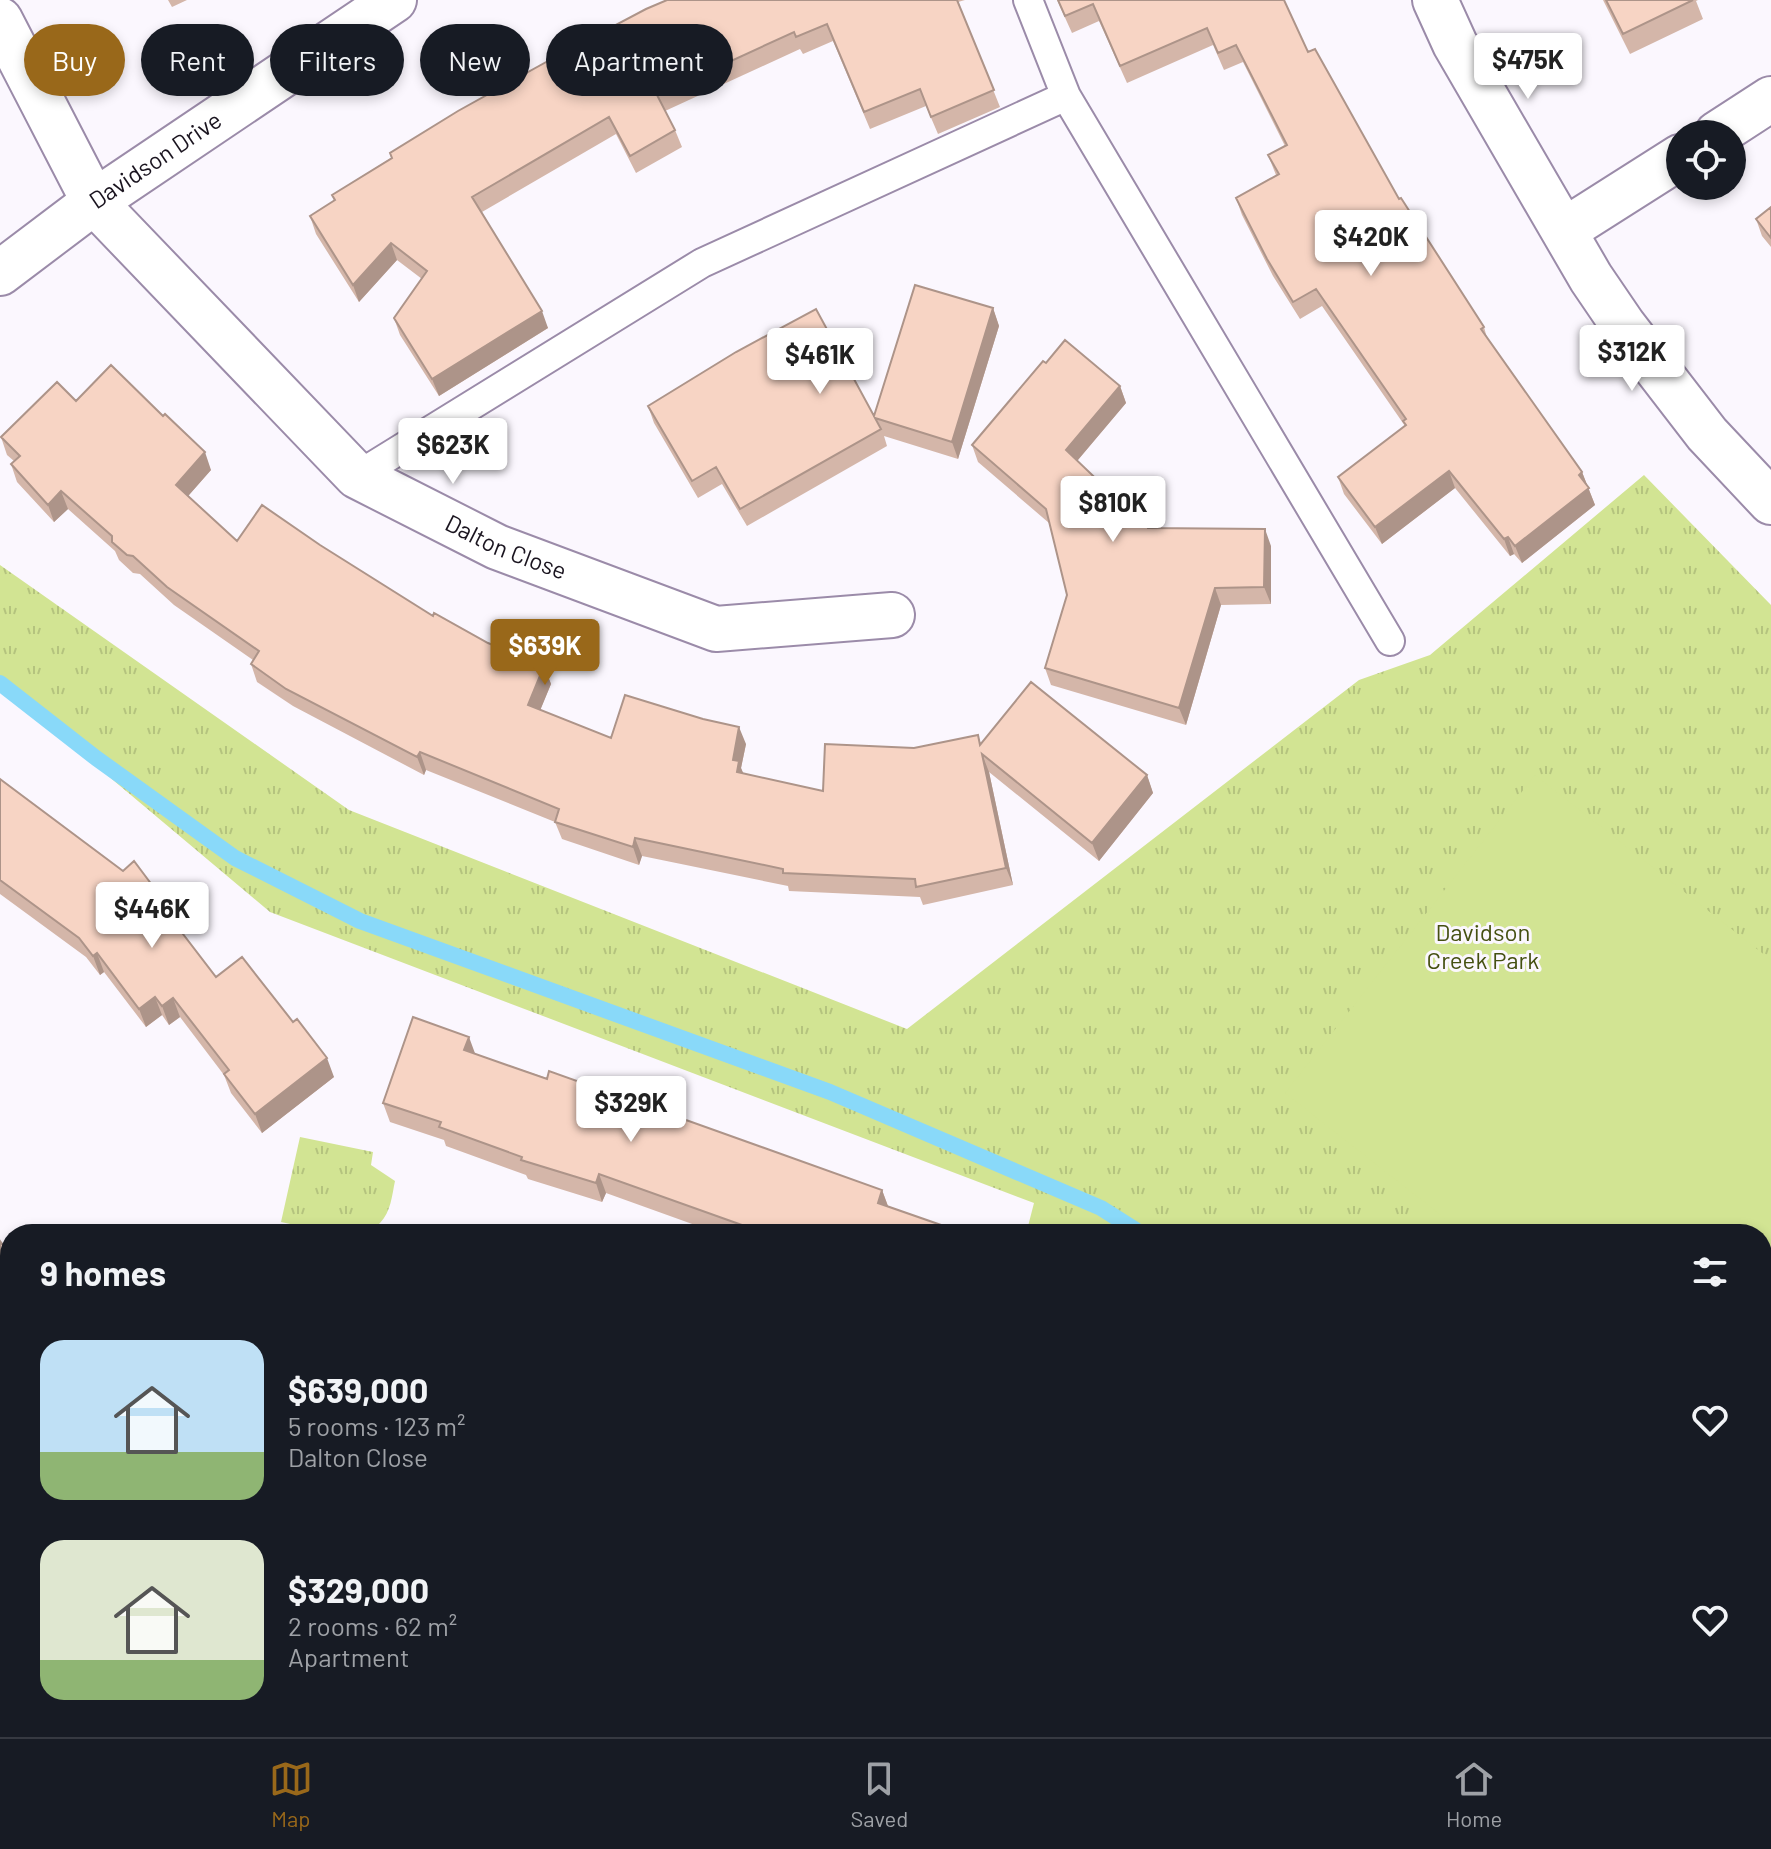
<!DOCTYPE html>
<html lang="en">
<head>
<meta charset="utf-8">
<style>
  :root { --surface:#171b24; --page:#20242c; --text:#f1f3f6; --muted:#9ea1a6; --line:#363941; --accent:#99681a }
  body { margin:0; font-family:Barlow,sans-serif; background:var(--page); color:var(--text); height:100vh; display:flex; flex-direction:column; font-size:30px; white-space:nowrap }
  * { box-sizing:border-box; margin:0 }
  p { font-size:26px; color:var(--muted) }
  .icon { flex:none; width:44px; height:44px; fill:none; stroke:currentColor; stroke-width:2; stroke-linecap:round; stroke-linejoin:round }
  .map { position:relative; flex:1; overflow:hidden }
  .drawer { position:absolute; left:0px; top:1224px; width:1772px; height:514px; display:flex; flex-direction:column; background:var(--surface); border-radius:32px 32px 0 0; box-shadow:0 4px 12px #0003 }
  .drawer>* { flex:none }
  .guide { position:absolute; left:24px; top:24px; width:800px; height:72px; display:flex; gap:16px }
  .buttons { position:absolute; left:1666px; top:120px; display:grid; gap:16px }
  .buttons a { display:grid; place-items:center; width:80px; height:80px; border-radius:50%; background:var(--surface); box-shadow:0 4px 12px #0003; font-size:40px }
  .price { position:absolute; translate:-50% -68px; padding:0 18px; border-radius:8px; background:#fff; color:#222; font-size:26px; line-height:52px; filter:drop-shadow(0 2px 4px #0008) }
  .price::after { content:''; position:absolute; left:50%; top:48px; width:24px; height:18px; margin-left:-12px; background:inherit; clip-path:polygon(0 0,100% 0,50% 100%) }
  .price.current { background:var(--accent); color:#fff }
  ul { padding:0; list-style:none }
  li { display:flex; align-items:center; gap:24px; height:200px; padding:0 40px }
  li span { display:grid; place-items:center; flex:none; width:224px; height:160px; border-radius:24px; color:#555 }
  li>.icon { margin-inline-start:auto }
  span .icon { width:96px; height:96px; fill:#fffc; stroke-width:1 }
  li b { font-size:34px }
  h2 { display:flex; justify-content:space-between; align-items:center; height:96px; padding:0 40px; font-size:34px }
  .chip { padding:0 28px; border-radius:36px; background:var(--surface); box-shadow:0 4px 12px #0003; font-size:28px; line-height:72px }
  .chip.current { background:var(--accent); color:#fff }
  .dock { display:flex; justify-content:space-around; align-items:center; height:112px; border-top:2px solid var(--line); background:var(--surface); font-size:22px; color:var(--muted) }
  .dock a { display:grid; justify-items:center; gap:4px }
  .dock .current { color:var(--accent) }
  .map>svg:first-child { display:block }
</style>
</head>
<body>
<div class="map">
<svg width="1771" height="1737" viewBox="0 0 1771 1737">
  <defs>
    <pattern id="grass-tufts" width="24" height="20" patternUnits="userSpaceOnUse" patternTransform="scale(2)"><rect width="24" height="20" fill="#d2e493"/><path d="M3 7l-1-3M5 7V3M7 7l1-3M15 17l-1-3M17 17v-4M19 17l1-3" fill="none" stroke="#b4c37e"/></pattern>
  </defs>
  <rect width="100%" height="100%" fill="#fbf7fe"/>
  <!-- grass -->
  <path fill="url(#grass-tufts)" d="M 1644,475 L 1771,605 L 1771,1707 L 1762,1700 L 1762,1234 L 1026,1234 L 1034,1203 L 270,912 L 0,685 L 0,565 L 349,810 L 907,1029 L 1359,680 L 1430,655 Z
    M 300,1137 L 373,1152 L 371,1165 L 395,1181 C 392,1195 391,1212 380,1223 C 357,1247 309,1227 281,1222 Z"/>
  <!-- pitch -->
  <path fill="#d2e493" d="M 1535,775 L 1771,960 L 1771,1474 L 1762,1467 L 1762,1234 L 1465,1234 L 1285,1093 Z"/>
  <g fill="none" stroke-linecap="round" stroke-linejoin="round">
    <!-- stream -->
    <path stroke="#89d9f9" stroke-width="16" d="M 0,683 L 96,758 L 235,858 L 360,921 L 830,1092 L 1101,1208 L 1142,1234
      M 1762,1664 L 1771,1670"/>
    <!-- lane casing -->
    <g stroke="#9b8ba9" stroke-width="32">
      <path id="lane" d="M 1028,0 L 1066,96 L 1390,641
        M 357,476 L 702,263 L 1066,96"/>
    </g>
    <!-- street casing -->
    <g stroke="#9b8ba9" stroke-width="48">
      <g id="street">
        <path id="s1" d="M 0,20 L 94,202 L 357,476 L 497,547 L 716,629 L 892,615"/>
        <path d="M 1717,134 L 1771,99"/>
        <path d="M 1565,230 L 1680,157"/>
        <path d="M 0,1625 L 10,1638"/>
        <path d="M 79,1728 L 86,1737"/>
        <path d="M 1232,1728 L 1243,1737"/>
        <path d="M 766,1737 L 779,1728"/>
      </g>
    </g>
    <!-- secondary casing -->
    <g stroke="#9b8ba9" stroke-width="48">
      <g id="secondary">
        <path d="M 1435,0 L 1455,44 L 1591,278 L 1623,325 L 1707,434 L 1771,502"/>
        <path id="s2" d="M 0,273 L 94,202 L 394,0"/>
      </g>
    </g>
    <!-- lane -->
    <use href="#lane" stroke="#fff" stroke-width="28"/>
    <!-- street -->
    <use href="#street" stroke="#fff" stroke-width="44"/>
    <!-- secondary -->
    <use href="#secondary" stroke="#fff" stroke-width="44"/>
  </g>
  <!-- wall -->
  <path fill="#d4b6a9" d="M 168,0 L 187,0 L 172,7 Z
    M 667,0 L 965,0 L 958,2 L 1000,107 L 938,134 L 926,106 L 870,129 L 833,41 L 803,54 L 800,49 L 665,111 L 675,130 L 682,147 L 636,173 L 616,134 L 482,212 L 548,328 L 439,396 L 400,335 L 394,318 L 422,279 L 397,260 L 359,302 L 316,234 L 310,216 L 334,201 L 332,195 L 391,158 L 390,153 Z
    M 1057,0 L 1284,0 L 1308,52 L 1399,199 L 1484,327 L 1487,338 L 1582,472 L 1595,505 L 1522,563 L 1514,554 L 1510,556 L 1455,488 L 1382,544 L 1344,494 L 1338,477 L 1405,426 L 1322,306 L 1300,319 L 1273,276 L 1242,215 L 1236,198 L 1276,175 L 1268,155 L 1285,146 L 1243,62 L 1224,70 L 1213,45 L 1127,83 L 1099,21 L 1072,33 Z
    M 1603,0 L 1698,0 L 1696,1 L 1703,19 L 1630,54 Z
    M 1771,207 L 1771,247 L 1762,236 L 1756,219 Z
    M 993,308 L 999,326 L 958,459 L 884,436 L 887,446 L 747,526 L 722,484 L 698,498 L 654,423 L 648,406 L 874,416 Z
    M 1046,363 L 1120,386 L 1126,403 L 1077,461 L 1112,494 L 1133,508 L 1136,518 L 1145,516 L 1150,528 L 1271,546 L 1271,604 L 1221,605 L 1186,725 L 1051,685 L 1045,668 L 1067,595 L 1049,523 L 978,462 L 972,445 Z
    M 76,401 L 211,470 L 188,496 L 237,541 L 320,545 L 433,616 L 488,643 L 544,666 L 551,684 L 540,710 L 611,738 L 746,744 L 741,768 L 743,774 L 823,791 L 914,748 L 978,735 L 981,744 L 1147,775 L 1153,793 L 1099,861 L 989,772 L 1013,885 L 923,905 L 920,897 L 789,891 L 788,886 L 642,856 L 639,865 L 562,839 L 555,822 L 426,770 L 424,775 L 293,706 L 257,682 L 251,664 L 253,660 L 174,605 L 140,574 L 133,573 L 119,560 L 115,551 L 68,509 L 54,522 L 17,482 L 11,464 L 14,461 L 7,455 L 1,437 Z
    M 0,779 L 170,916 L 216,977 L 334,1077 L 262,1133 L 231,1093 L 224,1075 L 180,1017 L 169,1025 L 162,1015 L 146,1027 L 104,972 L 100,975 L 86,957 L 0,894 Z
    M 475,1054 L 882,1190 L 888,1206 L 967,1234 L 720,1234 L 606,1193 L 602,1202 L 528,1179 L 526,1175 L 446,1146 L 444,1140 L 390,1122 L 383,1103 Z
    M 295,1728 L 574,1728 L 562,1737 L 283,1737 Z
    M 1401,1728 L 1630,1728 L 1642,1737 L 1405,1737 Z"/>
  <!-- shaded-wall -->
  <path fill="#ad9489" d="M 391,243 L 397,260 L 359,302 L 353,285 Z
    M 993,308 L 999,326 L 958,459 L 952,442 Z
    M 542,311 L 548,328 L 439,396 L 432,379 Z
    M 1120,386 L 1126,403 L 1072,467 L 1066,450 Z
    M 205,452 L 211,470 L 182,503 L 176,485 Z
    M 1449,471 L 1455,488 L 1382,544 L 1375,527 Z
    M 1582,472 L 1595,505 L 1522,563 L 1515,546 Z
    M 61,491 L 68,509 L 54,522 L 48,505 Z
    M 1127,491 L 1133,508 L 1140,536 L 1134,519 Z
    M 1265,529 L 1271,546 L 1271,604 L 1264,587 Z
    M 1508,537 L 1514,554 L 1510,556 L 1504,539 Z
    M 1215,588 L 1221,605 L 1186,725 L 1179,708 Z
    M 544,666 L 551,684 L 535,723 L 528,705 Z
    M 739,727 L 746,744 L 741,768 L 746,779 L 743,790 L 733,760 Z
    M 420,752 L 426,770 L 424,775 L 417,757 Z
    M 982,754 L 989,772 L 1013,885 L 1006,868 Z
    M 1147,775 L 1153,793 L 1099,861 L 1092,843 Z
    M 635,838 L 642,856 L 639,865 L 633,847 Z
    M 164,901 L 171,920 L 160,904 Z
    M 97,953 L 104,972 L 100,975 L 93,956 Z
    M 155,997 L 162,1015 L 146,1027 L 139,1009 Z
    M 173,998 L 180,1017 L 169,1025 L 162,1006 Z
    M 469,1037 L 476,1056 L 464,1050 Z
    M 327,1058 L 334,1077 L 262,1133 L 255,1114 Z
    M 599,1174 L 606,1193 L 602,1202 L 596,1183 Z
    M 882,1190 L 889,1209 L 878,1203 Z
    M 10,1355 L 10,1380 L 0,1388 L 0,1362 Z
    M 459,1728 L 469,1728 L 472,1737 L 448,1737 Z
    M 535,1728 L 574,1728 L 562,1737 L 523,1737 Z"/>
  <!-- building -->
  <path fill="#f7d4c4" stroke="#ad9489" stroke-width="2" d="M 667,0 L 957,0 L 994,90 L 931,117 L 920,89 L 864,112 L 827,24 L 796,37 L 794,32 L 657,95 L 675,130 L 630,156 L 609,117 L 472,197 L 542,311 L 432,379 L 394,318 L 427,271 L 391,243 L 353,285 L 310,216 L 335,200 L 332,195 L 392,158 L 390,153 L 458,111 L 557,56 L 646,9 Z
    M 1058,0 L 1284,0 L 1308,52 L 1315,49 L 1399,199 L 1401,198 L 1484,327 L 1481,329 L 1582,472 L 1579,475 L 1589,488 L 1515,546 L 1508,537 L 1504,539 L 1449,471 L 1375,527 L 1338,477 L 1406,425 L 1403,421 L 1406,419 L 1316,289 L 1293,302 L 1267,259 L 1236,198 L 1279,174 L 1268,155 L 1287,145 L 1236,45 L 1218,53 L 1207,28 L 1120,66 L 1093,4 L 1065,16 Z
    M 1606,0 L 1693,0 L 1623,34 Z
    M 1771,207 L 1771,238 L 1756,219 Z
    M 915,285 L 993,308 L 952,442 L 875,418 L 881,429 L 740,509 L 716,467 L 692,481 L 648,406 L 736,352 L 816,309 L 874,416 Z
    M 1065,340 L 1120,386 L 1066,450 L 1112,494 L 1127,491 L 1134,519 L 1145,516 L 1148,528 L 1265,529 L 1264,587 L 1215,588 L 1179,708 L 1045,668 L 1067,595 L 1046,509 L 972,445 L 1043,361 L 1046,363 Z
    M 111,365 L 163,416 L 165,414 L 205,452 L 176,485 L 237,541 L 262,505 L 320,545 L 433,616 L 434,613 L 488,643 L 544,666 L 528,705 L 611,738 L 625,695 L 703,719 L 739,727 L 733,760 L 739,761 L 737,772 L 823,791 L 825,744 L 914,748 L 978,735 L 980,745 L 1031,682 L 1147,775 L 1092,843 L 982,754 L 1006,868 L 916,887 L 915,879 L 783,873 L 783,869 L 635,838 L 633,847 L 555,822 L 559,809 L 420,752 L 417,757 L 286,689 L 251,664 L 259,651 L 167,587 L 133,556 L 127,555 L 112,542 L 112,536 L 61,491 L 48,505 L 11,464 L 20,456 L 1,437 L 57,382 L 76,401 Z
    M 0,779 L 123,871 L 134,861 L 164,901 L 160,904 L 216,977 L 242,957 L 293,1022 L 297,1019 L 327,1058 L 255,1114 L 224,1074 L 229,1070 L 173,998 L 162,1006 L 155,997 L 139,1009 L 97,953 L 93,956 L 79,938 L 0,880 Z
    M 413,1017 L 469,1037 L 464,1050 L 547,1079 L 549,1071 L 882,1190 L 878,1203 L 967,1234 L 767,1234 L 599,1174 L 596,1183 L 521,1160 L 522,1157 L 439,1127 L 441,1122 L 383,1103 Z
    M 0,1241 L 10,1254 L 10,1355 L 0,1362 Z
    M 295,1728 L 459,1728 L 448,1737 L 283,1737 Z
    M 471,1728 L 535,1728 L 523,1737 L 478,1737 Z
    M 916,1728 L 1044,1728 L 1051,1737 L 903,1737 Z
    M 1408,1728 L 1629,1728 L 1642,1737 L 1420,1737 Z"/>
  <g text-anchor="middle" stroke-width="6" stroke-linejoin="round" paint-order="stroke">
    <!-- street labels -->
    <g font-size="24" fill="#1a141f" stroke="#fbf7fe">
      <text dy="8" stroke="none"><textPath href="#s2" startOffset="192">Davidson Drive</textPath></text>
      <text dy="8" stroke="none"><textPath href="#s1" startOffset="750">Dalton Close</textPath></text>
    </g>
    <!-- park labels -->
    <g font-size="24" fill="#455011" stroke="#fbf7fe">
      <text x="1483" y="941">Davidson<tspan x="1483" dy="28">Creek Park</tspan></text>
    </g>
  </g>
</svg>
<div class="buttons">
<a><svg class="icon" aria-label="locate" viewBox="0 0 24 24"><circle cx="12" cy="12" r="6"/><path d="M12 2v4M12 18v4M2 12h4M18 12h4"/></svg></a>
</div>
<b class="price" style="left:1528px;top:101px">$475K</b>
<b class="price" style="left:1371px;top:278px">$420K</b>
<b class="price" style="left:1632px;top:393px">$312K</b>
<b class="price" style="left:820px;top:396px">$461K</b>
<b class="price" style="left:453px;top:486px">$623K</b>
<b class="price" style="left:1113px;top:544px">$810K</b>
<b class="price current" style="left:545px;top:687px">$639K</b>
<b class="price" style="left:152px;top:950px">$446K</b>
<b class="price" style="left:631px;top:1144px">$329K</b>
<div class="guide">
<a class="chip current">Buy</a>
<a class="chip">Rent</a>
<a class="chip">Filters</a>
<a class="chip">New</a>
<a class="chip">Apartment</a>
</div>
<section class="drawer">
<h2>9 homes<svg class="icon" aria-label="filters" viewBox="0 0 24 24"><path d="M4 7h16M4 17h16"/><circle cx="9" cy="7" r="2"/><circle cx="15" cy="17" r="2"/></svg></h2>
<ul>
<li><span style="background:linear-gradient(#bfe0f5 70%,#8fb573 0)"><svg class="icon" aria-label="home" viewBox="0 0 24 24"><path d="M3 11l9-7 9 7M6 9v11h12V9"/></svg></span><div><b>$639,000</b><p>5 rooms · 123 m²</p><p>Dalton Close</p></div><svg class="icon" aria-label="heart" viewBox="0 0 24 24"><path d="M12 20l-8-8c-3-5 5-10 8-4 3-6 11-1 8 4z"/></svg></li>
<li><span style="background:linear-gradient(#dfe7d0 75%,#8fb573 0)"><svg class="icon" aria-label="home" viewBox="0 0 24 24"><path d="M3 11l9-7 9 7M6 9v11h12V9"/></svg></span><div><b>$329,000</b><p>2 rooms · 62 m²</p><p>Apartment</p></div><svg class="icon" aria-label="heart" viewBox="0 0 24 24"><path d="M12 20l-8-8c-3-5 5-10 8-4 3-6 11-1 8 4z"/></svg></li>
</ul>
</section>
</div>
<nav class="dock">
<a class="current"><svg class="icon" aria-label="map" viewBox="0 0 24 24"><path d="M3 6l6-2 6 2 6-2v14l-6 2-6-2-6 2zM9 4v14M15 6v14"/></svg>Map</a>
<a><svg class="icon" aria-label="saved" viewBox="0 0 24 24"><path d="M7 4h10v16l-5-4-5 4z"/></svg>Saved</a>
<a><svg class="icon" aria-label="home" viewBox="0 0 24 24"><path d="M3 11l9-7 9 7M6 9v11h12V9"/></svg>Home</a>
</nav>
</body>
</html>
